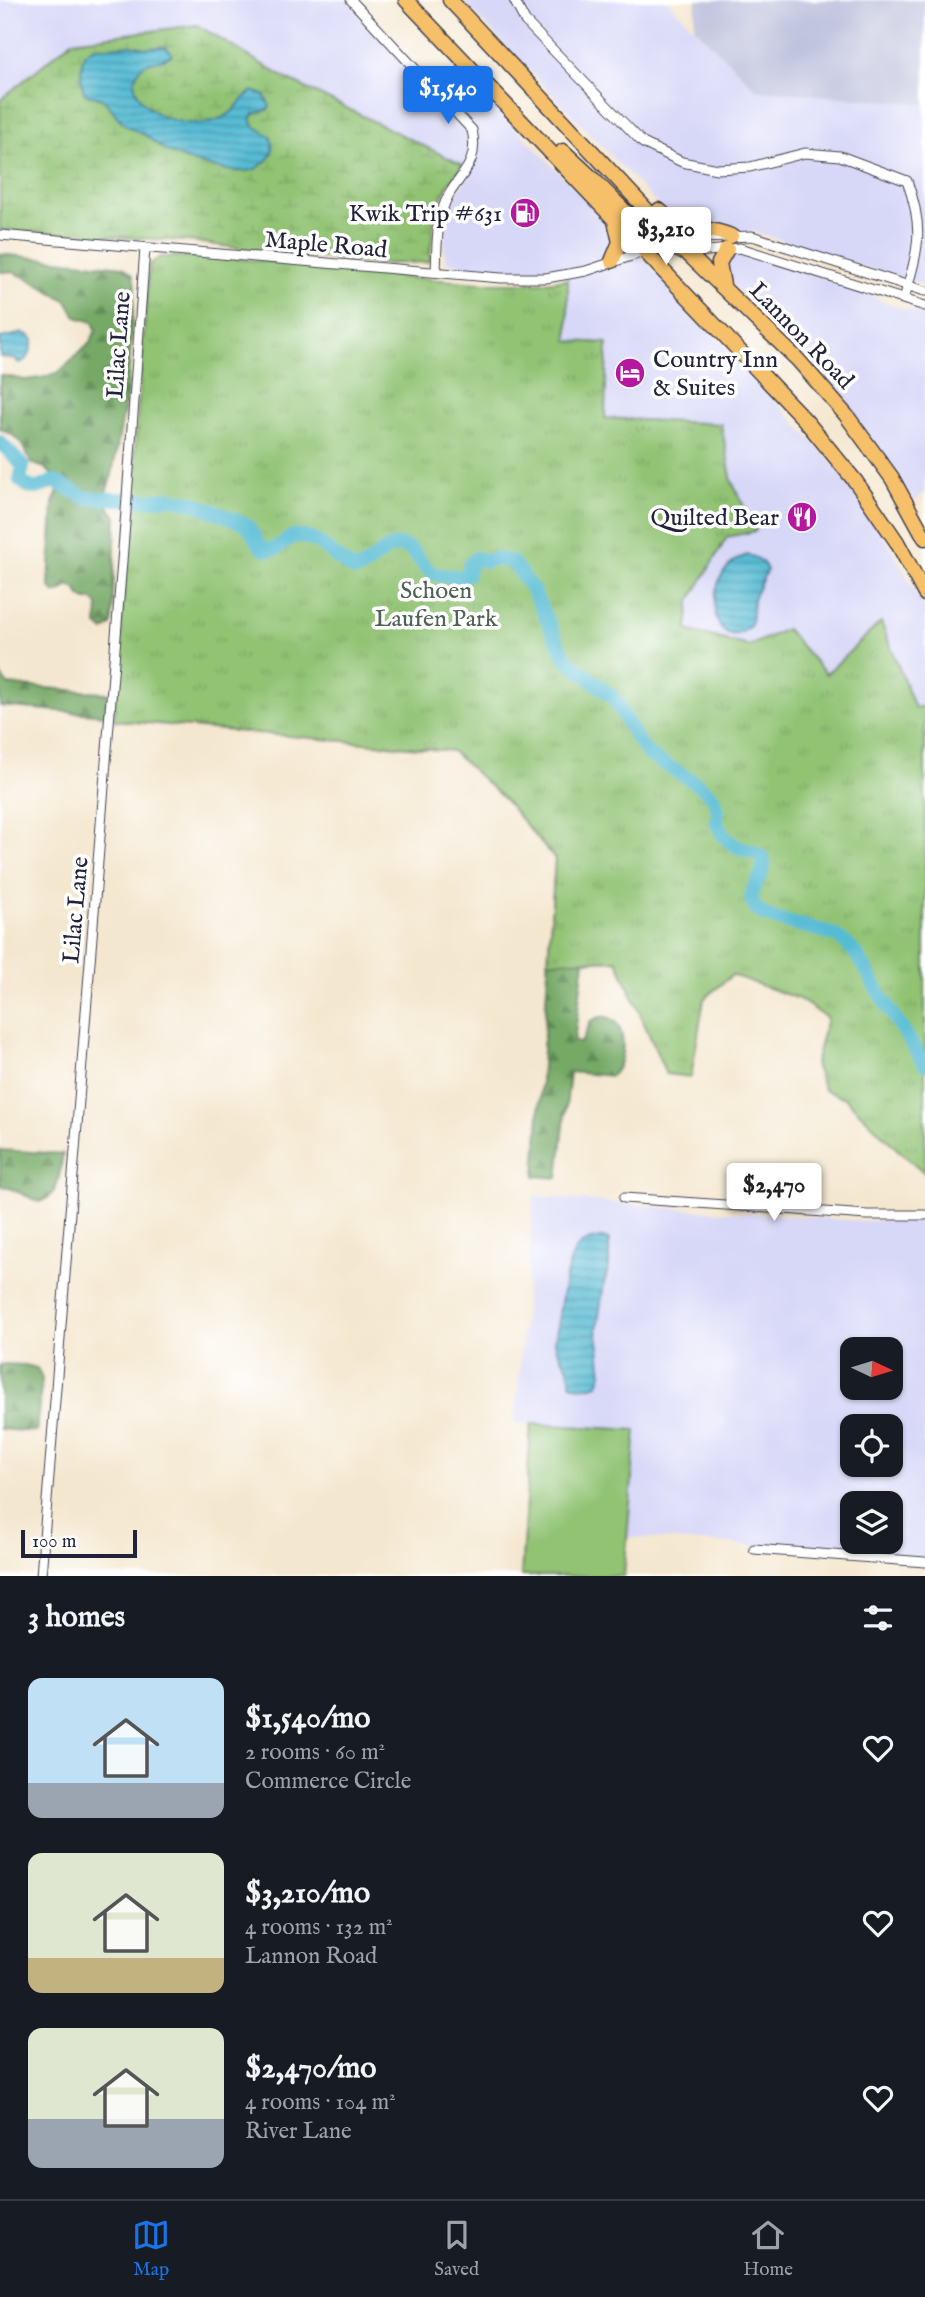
<!DOCTYPE html>
<html lang="en">
<head>
<meta charset="utf-8">
<style>
  :root { --surface:#171b24; --page:#242831; --text:#f1f3f6; --muted:#9ea1a6; --line:#363941; --accent:#1a73e8 }
  body { margin:0; font-family:"IM FELL English",serif; background:var(--page); color:var(--text); height:100vh; display:flex; flex-direction:column; font-size:26px; white-space:nowrap }
  * { box-sizing:border-box; margin:0 }
  p { font-size:23px; color:var(--muted) }
  .icon { flex:none; width:38px; height:38px; fill:none; stroke:currentColor; stroke-width:2; stroke-linecap:round; stroke-linejoin:round }
  .map { position:relative; height:1576px; overflow:hidden }
  .drawer { display:flex; flex-direction:column; background:var(--surface); flex:1 }
  .drawer>* { flex:none }
  .needle { width:46px; rotate:94deg }
  .tools { position:absolute; left:840px; top:1337px; display:grid; gap:14px }
  .tools a { display:grid; place-items:center; width:63px; height:63px; border-radius:14px; background:var(--surface); box-shadow:0 2px 5px #0004; font-size:35px }
  .scale { position:absolute; left:21px; bottom:18px; width:116px; box-sizing:border-box; padding-left:7px; border:4px solid #22223b; border-top:0; font-size:19px; line-height:24px; white-space:nowrap; color:#22223b; -webkit-text-stroke:5px #fff; paint-order:stroke }
  .price { position:absolute; translate:-50% -60px; padding:0 16px; border-radius:7px; background:#fff; color:#222; font-size:23px; line-height:46px; filter:drop-shadow(0 2px 4px #0008) }
  .price::after { content:''; position:absolute; left:50%; top:42px; width:21px; height:16px; margin-left:-10px; background:inherit; clip-path:polygon(0 0,100% 0,50% 100%) }
  .price.active { background:var(--accent); color:#fff }
  ul { padding:0; list-style:none }
  li { display:flex; align-items:center; gap:21px; height:175px; padding:0 28px }
  li span { display:grid; place-items:center; flex:none; width:196px; height:140px; border-radius:14px; color:#555 }
  li>.icon { margin-inline-start:auto }
  span .icon { width:84px; height:84px; fill:#fffc; stroke-width:1 }
  li b { font-size:30px }
  h2 { display:flex; justify-content:space-between; align-items:center; height:84px; padding:0 28px; font-size:30px }
  .tabs { display:flex; justify-content:space-around; align-items:center; height:98px; border-top:2px solid var(--line); background:var(--surface); font-size:19px; color:var(--muted) }
  .tabs a { display:grid; justify-items:center; gap:4px }
  .tabs .active { color:var(--accent) }
  .map>svg:first-child { display:block }
</style>
</head>
<body>
<div class="map">
<svg width="925" height="1576" viewBox="0 0 925 1576">
  <defs>
    <pattern id="forest-firs" width="22" height="20" patternUnits="userSpaceOnUse" patternTransform="scale(1.75)"><rect width="22" height="20" fill="#74a965"/><path d="M5 1l3.5 6h-7zM16 11l3.5 6h-7z" fill="#5f8954"/></pattern>
    <pattern id="wetland-marsh" width="20" height="14" patternUnits="userSpaceOnUse" patternTransform="scale(1.75)"><rect width="20" height="14" fill="#91c373"/><path d="M1 5h8M5 5V1M11 12h8M15 12V8" fill="none" stroke="#7da764"/></pattern>
    <pattern id="park-tufts" width="24" height="20" patternUnits="userSpaceOnUse" patternTransform="scale(1.75)"><rect width="24" height="20" fill="#91c373"/><path d="M3 7l-1-3M5 7V3M7 7l1-3M15 17l-1-3M17 17v-4M19 17l1-3" fill="none" stroke="#7da764"/></pattern>
    <pattern id="water-rules" width="6" height="5" patternUnits="userSpaceOnUse" patternTransform="scale(1.75)"><rect width="6" height="5" fill="#56bcd4"/><path d="M0 2.5h6" fill="none" stroke="#4798ad"/></pattern>
  </defs>
  <rect width="100%" height="100%" fill="#fff"/>
  <filter id="ink" filterUnits="userSpaceOnUse"><feTurbulence type="fractalNoise" baseFrequency=".0143" numOctaves="2"/><feDisplacementMap in="SourceGraphic" scale="14" xChannelSelector="R" yChannelSelector="G"/><feConvolveMatrix kernelMatrix="1 2 1 2 8 2 1 2 1" color-interpolation-filters="sRGB"/></filter>
  <filter id="wash" filterUnits="userSpaceOnUse"><feTurbulence type="fractalNoise" baseFrequency=".00686" numOctaves="4" result="noise"/><feDisplacementMap in="SourceGraphic" scale="28" xChannelSelector="R" yChannelSelector="G"/><feGaussianBlur stdDeviation="1.57" result="paint"/><feColorMatrix in="noise" values="0 0 0 0 0 0 0 0 0 0 0 0 0 0 0 0 0 1.4 0 .05"/><feComposite in="paint" operator="in"/></filter>
  <g filter="url(#wash)">
    <rect width="100%" height="100%" fill="#f4e7cf"/>
    <!-- built -->
    <path fill="#d7d7f8" fill-rule="evenodd" d="M 0,0 L 346,0 L 461,121 L 486,97 L 599,214 L 615,228 L 839,470 L 879,527 L 925,609 L 925,706 L 915,708 L 826,674 L 786,629 L 749,646 L 687,631 L 690,601 L 727,537 L 755,531 L 732,482 L 721,424 L 605,418 L 607,343 L 568,341 L 568,280 L 563,270 L 535,274 L 485,269 L 446,262 L 444,248 L 447,218 L 458,192 L 473,170 L 287,79 L 197,25 L 0,115 Z
      M 462,0 L 666,0 L 757,90 L 925,104 L 925,286 L 755,232 L 684,223 L 661,208 Z
      M 729,254 L 743,254 L 759,258 L 851,287 L 893,306 L 925,314 L 925,491 L 915,502 L 853,415 L 803,358 L 725,277 L 723,260 Z
      M 534,1196 L 681,1209 L 862,1221 L 901,1220 L 925,1222 L 925,1557 L 627,1537 L 635,1430 L 515,1423 ZM 852,1349 L 891,1349 L 891,1388 L 852,1388 ZM 852,1426 L 891,1426 L 891,1465 L 852,1465 ZM 852,1503 L 891,1503 L 891,1542 L 852,1542 Z"/>
    <!-- industrial -->
    <path fill="#bfc2dd" d="M 696,0 L 925,0 L 925,104 L 757,90 L 694,27 Z"/>
    <!-- grass -->
    <path fill="#91c373" stroke="#5a7257" stroke-width="2" d="M 531,1424 L 636,1430 L 624,1576 L 521,1576 Z"/>
    <!-- forest -->
    <path fill="url(#forest-firs)" stroke="#4b6650" stroke-width="2" d="M 0,254 L 123,267 L 133,275 L 135,286 L 127,394 L 112,474 L 106,492 L 106,504 L 116,516 L 112,624 L 104,631 L 97,625 L 98,605 L 93,600 L 86,600 L 80,596 L 76,589 L 69,586 L 58,593 L 54,592 L 49,586 L 53,503 L 58,492 L 55,477 L 45,468 L 31,463 C 23,445 20,436 0,429 L 0,375 L 25,380 L 42,378 L 59,372 L 90,343 L 96,330 L 93,322 L 76,317 L 67,301 L 27,278 L 13,272 L 0,272 Z
      M 0,675 L 8,685 L 107,693 L 105,715 L 0,706 Z
      M 527,805 L 617,960 L 584,961 L 574,1042 L 581,1043 L 591,1021 C 626,1001 631,1059 611,1076 L 570,1072 L 558,1178 L 535,1176 L 555,859 L 515,812 Z
      M 0,1150 L 63,1154 C 59,1174 60,1196 39,1202 L 10,1188 L 0,1186 Z
      M 5,1364 L 24,1365 L 37,1368 L 42,1379 L 36,1432 L 0,1429 L 0,1365 Z"/>
    <!-- wetland -->
    <path fill="url(#wetland-marsh)" stroke="#5a7257" stroke-width="2" d="M 197,25 L 287,79 L 463,165 C 434,200 434,215 430,259 L 428,262 L 381,264 L 273,253 L 187,241 L 0,230 L 0,100 L 72,41 Z"/>
    <!-- park -->
    <path fill="url(#park-tufts)" stroke="#5a7257" stroke-width="2" d="M 203,256 L 345,268 L 403,277 L 478,283 L 540,283 L 568,279 L 568,341 L 607,343 L 605,418 L 721,424 L 732,482 L 756,531 L 727,537 L 690,601 L 687,630 L 749,646 L 786,629 L 826,674 L 881,622 L 915,708 L 925,706 L 925,1173 L 897,1149 L 845,1098 L 824,1090 L 815,1064 L 827,1018 L 799,999 L 732,975 L 704,999 L 691,1077 L 666,1074 L 617,960 L 548,961 L 555,859 L 505,800 L 452,751 L 114,720 L 149,265 L 160,257 Z"/>
    <!-- water -->
    <path fill="url(#water-rules)" stroke="#3c6f88" stroke-width="2" d="M 132,45 L 146,48 L 166,47 L 172,54 C 163,64 148,57 139,70 C 132,80 134,90 141,99 C 159,123 199,130 226,116 C 237,110 241,97 253,91 L 264,95 L 270,106 L 268,110 L 254,114 L 251,120 L 254,126 L 271,137 C 275,153 272,157 259,167 C 242,179 190,162 171,153 C 162,149 153,141 145,135 C 139,132 131,129 126,125 C 107,110 114,99 85,94 C 79,80 81,68 84,54 L 93,48 Z
      M 23,333 L 29,335 L 33,340 C 30,352 31,359 19,363 L 15,359 L 0,357 L 0,338 Z
      M 748,555 C 757,558 763,560 767,570 L 753,599 L 751,625 C 711,664 696,569 748,555 Z
      M 601,1238 L 609,1240 L 609,1266 L 604,1283 L 597,1329 L 602,1374 L 598,1384 C 589,1388 579,1389 570,1383 C 572,1365 559,1359 555,1343 C 558,1324 565,1255 580,1245 C 585,1241 594,1240 601,1238 Z"/>
    <g fill="none" stroke-linecap="round" stroke-linejoin="round">
      <!-- river -->
      <path stroke="#56bcd4" stroke-width="14" d="M 0,442 L 23,466 L 20,480 C 33,492 38,489 53,481 L 87,498 L 149,500 L 171,498 L 194,503 L 247,525 L 260,546 L 266,550 L 275,549 L 293,536 C 321,535 333,559 355,570 C 372,567 386,541 403,546 C 416,549 420,565 431,572 C 438,576 445,576 452,576 C 459,577 462,578 468,574 L 469,565 L 476,558 L 485,561 L 497,559 L 509,561 L 514,564 L 532,589 L 566,659 L 613,697 L 638,741 L 649,755 L 699,785 L 714,798 L 718,811 L 717,823 L 722,834 L 731,843 L 742,849 L 754,852 L 764,859 C 764,862 764,866 763,869 C 760,882 747,890 753,904 C 760,923 817,925 836,936 C 857,948 866,971 878,991 C 893,1016 909,1040 925,1064"/>
    </g>
  </g>
  <g filter="url(#ink)">
    <g fill="none" stroke-linecap="round" stroke-linejoin="round">
      <!-- minor casing -->
      <g stroke="#424051" stroke-width="11">
        <path id="minor" d="M 351,0 L 472,130 C 481,171 452,176 442,211 C 436,229 437,253 436,272
          M 514,0 L 525,21 L 643,143 L 682,162 L 717,169 L 750,167 L 805,153 L 840,156 L 907,181 C 925,230 918,250 904,299
          M 0,235 L 501,278 L 546,278 L 586,271 L 646,251 L 702,238 L 752,236 L 925,291
          M 686,253 L 740,248 L 925,306
          M 624,1198 L 867,1215 L 925,1215
          M 754,1549 L 925,1562
          M 41,1576 L 126,511 L 145,248"/>
      </g>
      <!-- primary casing -->
      <g stroke="#424051" stroke-width="17">
        <path id="primary" d="M 406,0 L 805,420 L 856,482 L 897,542 L 925,594
          M 450,0 L 687,253 L 798,360 L 846,415 L 892,478 L 925,538
          M 563,151 L 592,178 L 647,234 L 666,246 L 686,252
          M 659,210 C 682,233 702,224 731,236
          M 612,261 L 620,242 L 615,221
          M 723,285 L 719,263 L 727,249"/>
      </g>
      <!-- minor -->
      <use href="#minor" stroke="#fff" stroke-width="9"/>
      <!-- primary -->
      <use href="#primary" stroke="#f6c06b" stroke-width="14"/>
    </g>
  </g>
  <!-- icons -->
  <defs>
    <g id="fuel-disc" transform="scale(1.575)"><circle r="9.5" fill="#b5179e" stroke="#fff"/><path d="M-5.5-6h7V0h2V4h1.3V-2.5L3-4.5l.8-.8L6-3V5H2.5V1h-1V6h-7ZM-4.2-4.7v3.2H.2V-4.7Z" fill="#fff"/></g>
    <g id="hotel-disc" transform="scale(1.575)"><circle r="9.5" fill="#b5179e" stroke="#fff"/><path d="M-6-4.5h1.5V1H6V5H4.5V3h-9V5H-6ZM-4 0a1.8 1.8 0 1 1 3.6 0ZM.5 0V-2.5h3Q6-2.5 6 0Z" fill="#fff"/></g>
    <g id="restaurant-disc" transform="scale(1.575)"><circle r="9.5" fill="#b5179e" stroke="#fff"/><path d="M-5-6h1v4h1v-4h1v4h1v-4h1v5L-1.5 .5V6h-2V.5L-5-1ZM5-6V6H3V1.5H1.5Q1.5-4 5-6Z" fill="#fff"/></g>
  </defs>
  <g fill-rule="evenodd">
    <use href="#fuel-disc" x="525" y="213"/>
    <use href="#hotel-disc" x="630" y="373"/>
    <use href="#restaurant-disc" x="802" y="517"/>
  </g>
  <g text-anchor="middle" stroke-width="7" stroke-linejoin="round" paint-order="stroke">
    <!-- poi labels -->
    <g font-size="24" fill="#22223b" stroke="#fff" text-anchor="end">
      <text x="502" y="221">Kwik Trip #631</text>
      <text x="653" y="367" text-anchor="start">Country Inn<tspan x="653" dy="28">&amp; Suites</tspan></text>
      <text x="779" y="525">Quilted Bear</text>
    </g>
    <!-- street labels -->
    <g font-size="24" fill="#22223b" stroke="#fff">
      <text transform="translate(326 244) rotate(5)" y="8">Maple Road</text>
      <text transform="translate(802 335) rotate(46)" y="8">Lannon Road</text>
      <text transform="translate(118 345) rotate(-86)" y="8">Lilac Lane</text>
      <text transform="translate(75 910) rotate(-85)" y="8">Lilac Lane</text>
    </g>
    <!-- park labels -->
    <g font-size="24" fill="#4e6251" stroke="#fff">
      <text x="436" y="598">Schoen<tspan x="436" dy="28">Laufen Park</tspan></text>
    </g>
  </g>
</svg>
<div class="tools">
<a><svg class="needle" viewBox="-14 -14 28 28"><path d="M0-13l5 13h-10z" fill="#e53935"/><path d="M0 13l5-13h-10z" fill="#9ea1a6"/></svg></a>
<a><svg class="icon" aria-label="locate" viewBox="0 0 24 24"><circle cx="12" cy="12" r="6"/><path d="M12 2v4M12 18v4M2 12h4M18 12h4"/></svg></a>
<a><svg class="icon" aria-label="layers" viewBox="0 0 24 24"><path d="M12 4l9 5-9 5-9-5zM3 14l9 5 9-5"/></svg></a>
</div>
<div class="scale">100 m</div>
<b class="price active" style="left:448px;top:126px">$1,540</b>
<b class="price" style="left:666px;top:267px">$3,210</b>
<b class="price" style="left:774px;top:1223px">$2,470</b>
</div>
<section class="drawer">
<h2>3 homes<svg class="icon" aria-label="filters" viewBox="0 0 24 24"><path d="M4 7h16M4 17h16"/><circle cx="9" cy="7" r="2"/><circle cx="15" cy="17" r="2"/></svg></h2>
<ul>
<li><span style="background:linear-gradient(#bfe0f5 75%,#9aa5b1 0)"><svg class="icon" aria-label="home" viewBox="0 0 24 24"><path d="M3 11l9-7 9 7M6 9v11h12V9"/></svg></span><div><b>$1,540/mo</b><p>2 rooms · 60 m²</p><p>Commerce Circle</p></div><svg class="icon" aria-label="heart" viewBox="0 0 24 24"><path d="M12 20l-8-8c-3-5 5-10 8-4 3-6 11-1 8 4z"/></svg></li>
<li><span style="background:linear-gradient(#dfe7d0 75%,#c2b280 0)"><svg class="icon" aria-label="home" viewBox="0 0 24 24"><path d="M3 11l9-7 9 7M6 9v11h12V9"/></svg></span><div><b>$3,210/mo</b><p>4 rooms · 132 m²</p><p>Lannon Road</p></div><svg class="icon" aria-label="heart" viewBox="0 0 24 24"><path d="M12 20l-8-8c-3-5 5-10 8-4 3-6 11-1 8 4z"/></svg></li>
<li><span style="background:linear-gradient(#dfe7d0 65%,#9aa5b1 0)"><svg class="icon" aria-label="home" viewBox="0 0 24 24"><path d="M3 11l9-7 9 7M6 9v11h12V9"/></svg></span><div><b>$2,470/mo</b><p>4 rooms · 104 m²</p><p>River Lane</p></div><svg class="icon" aria-label="heart" viewBox="0 0 24 24"><path d="M12 20l-8-8c-3-5 5-10 8-4 3-6 11-1 8 4z"/></svg></li>
</ul>
</section>
<nav class="tabs">
<a class="active"><svg class="icon" aria-label="map" viewBox="0 0 24 24"><path d="M3 6l6-2 6 2 6-2v14l-6 2-6-2-6 2zM9 4v14M15 6v14"/></svg>Map</a>
<a><svg class="icon" aria-label="saved" viewBox="0 0 24 24"><path d="M7 4h10v16l-5-4-5 4z"/></svg>Saved</a>
<a><svg class="icon" aria-label="home" viewBox="0 0 24 24"><path d="M3 11l9-7 9 7M6 9v11h12V9"/></svg>Home</a>
</nav>
</body>
</html>
